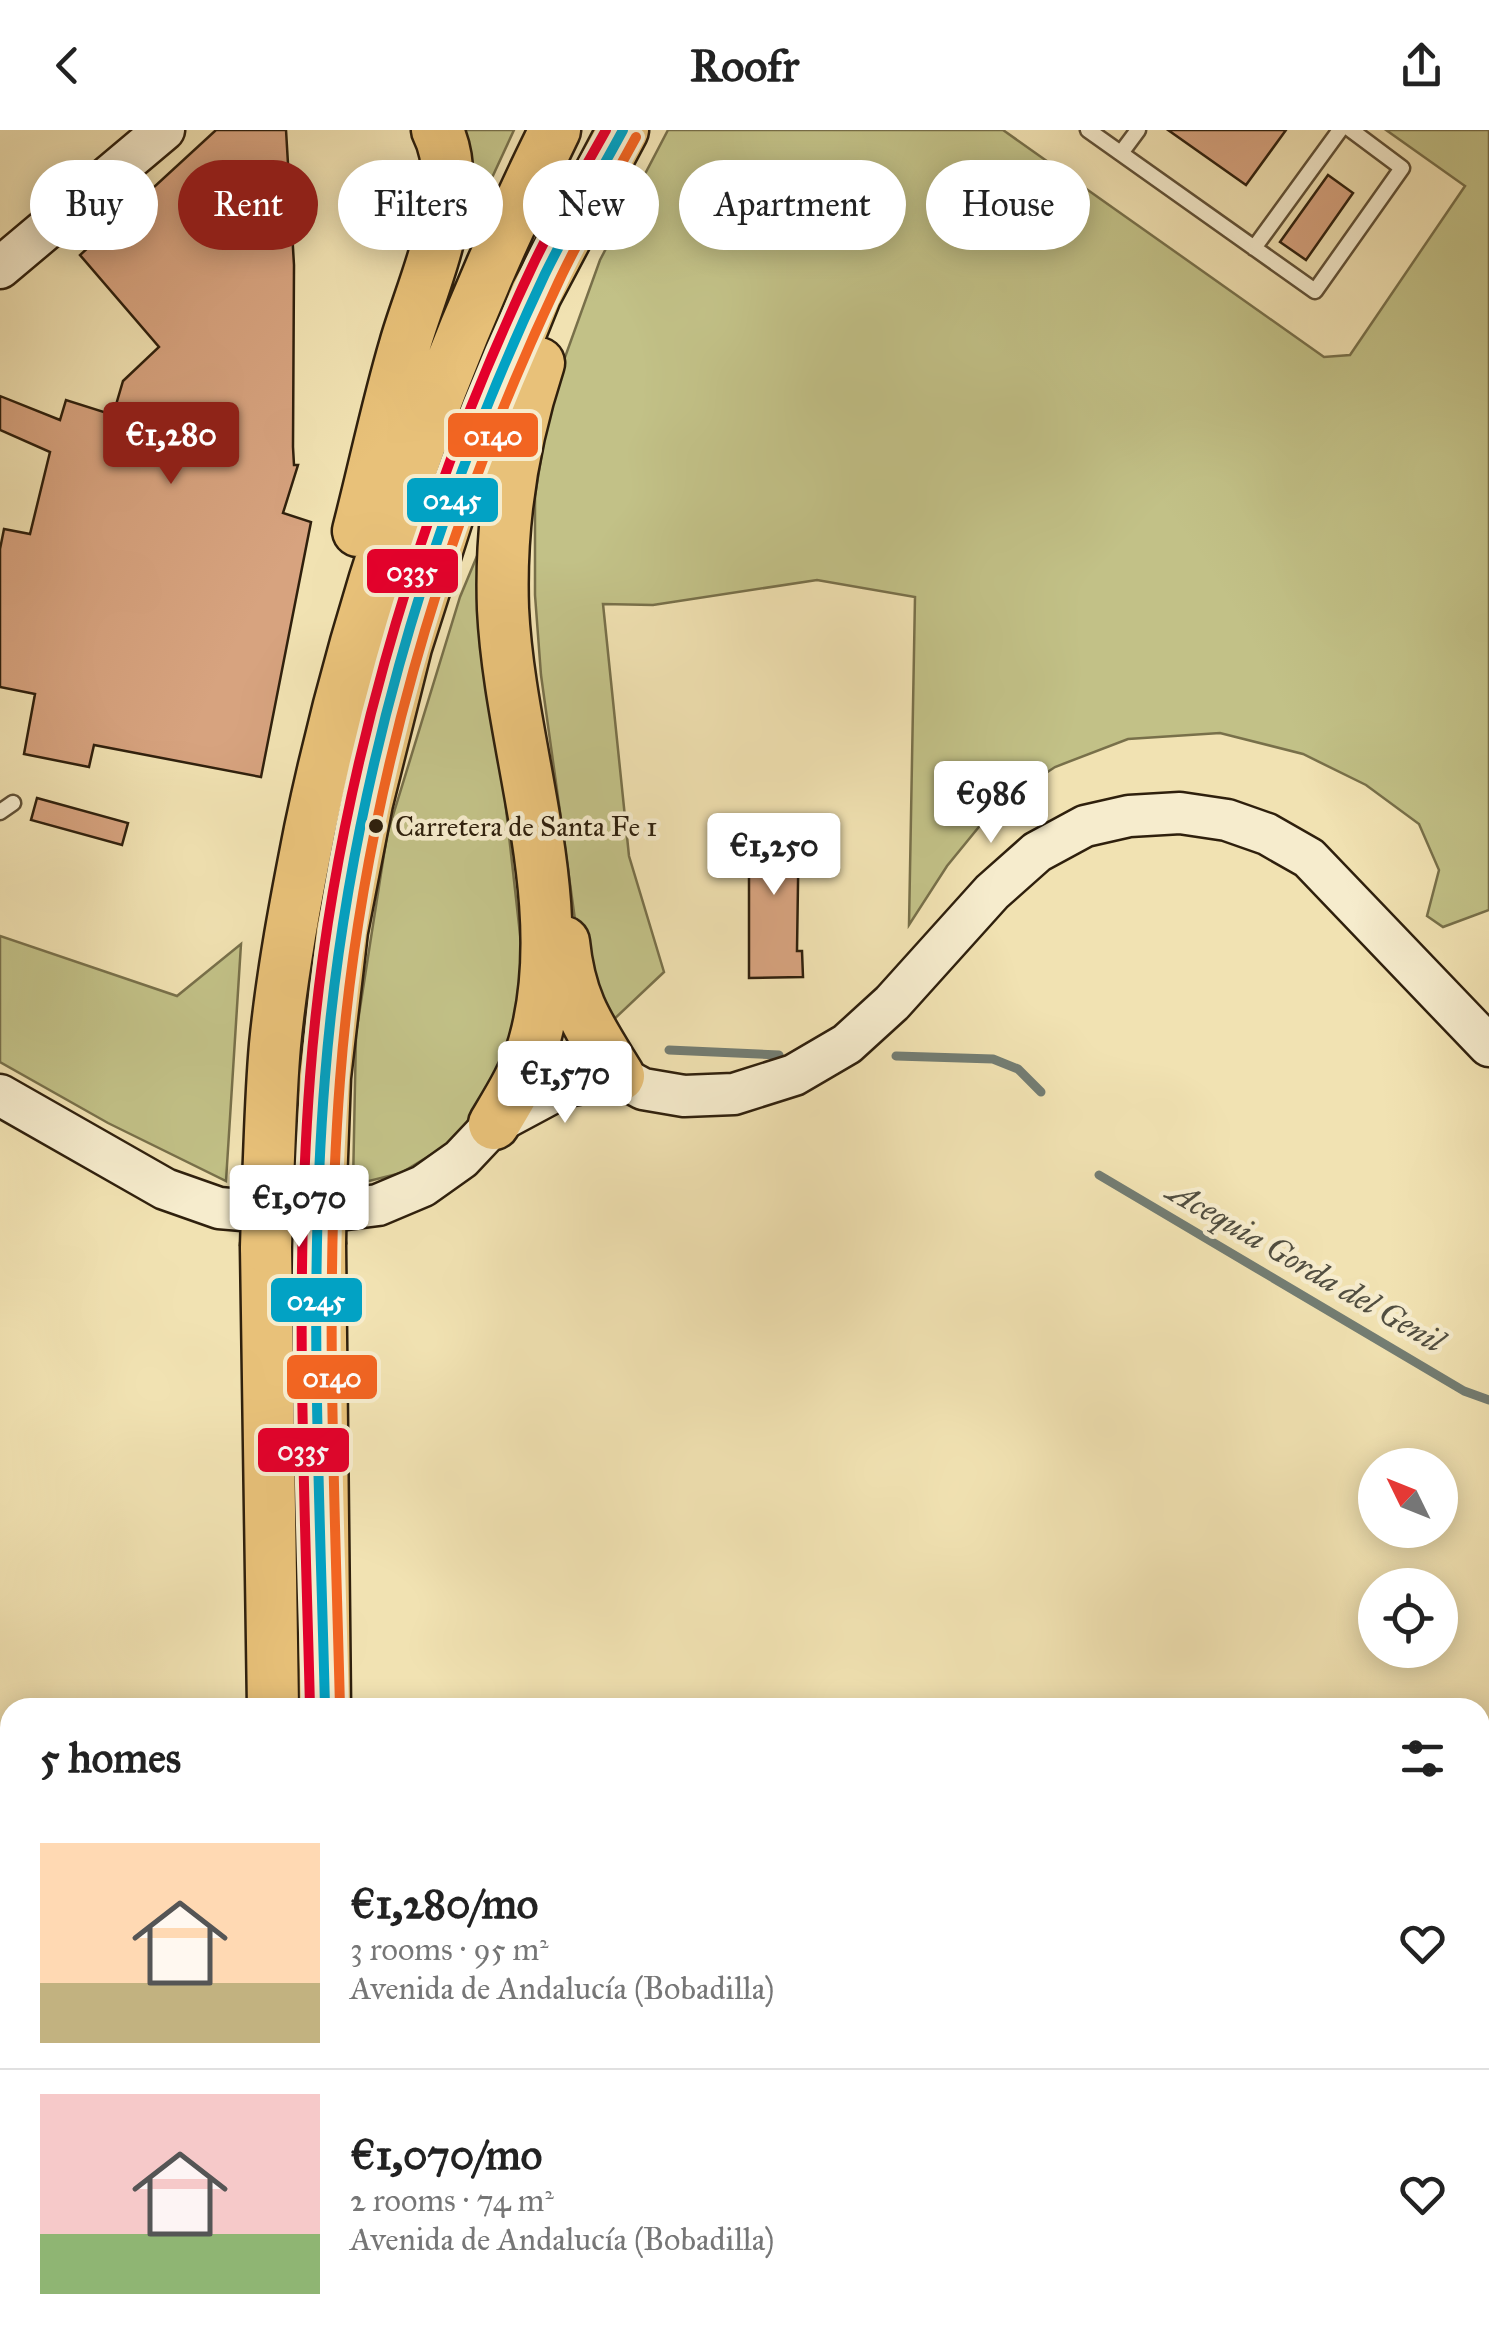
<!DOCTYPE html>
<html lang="en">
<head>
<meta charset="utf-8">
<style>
  :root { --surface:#fff; --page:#f2f2f2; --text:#222; --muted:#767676; --line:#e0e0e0; --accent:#8f2418 }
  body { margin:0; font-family:"IM FELL Great Primer",serif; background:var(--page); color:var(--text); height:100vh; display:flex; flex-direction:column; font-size:38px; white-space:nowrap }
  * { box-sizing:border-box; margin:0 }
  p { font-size:32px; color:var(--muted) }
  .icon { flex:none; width:55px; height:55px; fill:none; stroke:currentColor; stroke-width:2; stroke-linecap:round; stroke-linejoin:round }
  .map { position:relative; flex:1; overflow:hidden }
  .details { position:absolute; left:0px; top:1568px; width:1490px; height:642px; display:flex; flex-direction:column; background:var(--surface); border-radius:30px 30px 0 0; box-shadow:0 5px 25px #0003 }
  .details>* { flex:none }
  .top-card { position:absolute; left:30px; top:30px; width:1430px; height:90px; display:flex; gap:20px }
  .needle { width:65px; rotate:313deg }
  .fabs { position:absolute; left:1358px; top:1318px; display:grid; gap:20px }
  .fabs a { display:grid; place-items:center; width:100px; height:100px; border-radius:50%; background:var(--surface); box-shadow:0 5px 25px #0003; font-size:50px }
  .price { position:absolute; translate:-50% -85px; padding:0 22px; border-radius:10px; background:#fff; color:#222; font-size:32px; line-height:65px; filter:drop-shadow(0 2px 5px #0008) }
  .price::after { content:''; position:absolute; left:50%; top:60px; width:30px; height:22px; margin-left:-15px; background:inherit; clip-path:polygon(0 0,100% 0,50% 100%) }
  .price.on { background:var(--accent); color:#fff }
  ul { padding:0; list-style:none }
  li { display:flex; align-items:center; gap:30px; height:250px; padding:0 40px }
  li+li { border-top:2px solid var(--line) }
  li span { display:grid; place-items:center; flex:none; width:280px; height:200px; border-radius:0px; color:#555 }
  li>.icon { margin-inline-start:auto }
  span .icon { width:120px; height:120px; fill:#fffc; stroke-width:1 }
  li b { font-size:42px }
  h2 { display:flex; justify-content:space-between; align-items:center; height:120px; padding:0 40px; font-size:42px }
  .pill { padding:0 35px; border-radius:45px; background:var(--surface); box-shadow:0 5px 25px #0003; font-size:35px; line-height:90px }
  .pill.on { background:var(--accent); color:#fff }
  header { display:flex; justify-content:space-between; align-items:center; height:130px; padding:0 40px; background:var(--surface); font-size:45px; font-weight:700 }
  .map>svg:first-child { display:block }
</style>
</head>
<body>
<header><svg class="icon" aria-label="back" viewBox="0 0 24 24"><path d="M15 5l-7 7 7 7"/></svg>Roofr<svg class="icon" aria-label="share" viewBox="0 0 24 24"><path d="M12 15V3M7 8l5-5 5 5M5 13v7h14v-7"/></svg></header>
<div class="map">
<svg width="1489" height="2208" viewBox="0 0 1489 2208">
  <rect width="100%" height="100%" fill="#f1e2b2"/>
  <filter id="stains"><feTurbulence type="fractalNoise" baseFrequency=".002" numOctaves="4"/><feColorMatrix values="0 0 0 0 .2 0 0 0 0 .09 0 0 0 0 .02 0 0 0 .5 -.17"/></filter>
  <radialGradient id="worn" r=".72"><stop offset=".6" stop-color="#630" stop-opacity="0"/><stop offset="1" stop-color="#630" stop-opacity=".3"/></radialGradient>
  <!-- green -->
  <path fill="#c2c187" stroke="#78704a" stroke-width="2.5" d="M 462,0 L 514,0 L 441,158 Z
    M 668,0 L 1003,0 L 1324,227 L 1350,225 L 1465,56 L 1386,0 L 1489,0 L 1489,780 L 1443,797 L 1427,786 L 1439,740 L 1419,694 L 1366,655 L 1303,624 L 1220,603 L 1128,609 L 1055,637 L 996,676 L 947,736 L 909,795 L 915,467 L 817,450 L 653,475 L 603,474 L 629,726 L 664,842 L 610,893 L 577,804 L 541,545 L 535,465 L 535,366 L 551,266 L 600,130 Z
    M 482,414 L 506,679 L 522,822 L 513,910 L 486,973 L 447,1015 L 401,1043 L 353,1055 L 356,904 L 387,705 L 460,467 Z
    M 0,806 L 177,866 L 241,814 L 226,1051 L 108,993 L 0,932 Z"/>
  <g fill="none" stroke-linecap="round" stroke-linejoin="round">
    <!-- stream -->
    <path stroke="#737d73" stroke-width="9" d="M 669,920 L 779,925
      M 896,926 L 993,929 L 1018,939 L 1041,962
      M 1099,1045 L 1464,1261 L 1489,1270"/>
  </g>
  <!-- building -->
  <path fill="#d7a37f" stroke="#2f200d" stroke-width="2.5" d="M 216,0 L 286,0 L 294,135 L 293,317 L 294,335 L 298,335 L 283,383 L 311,392 L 261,647 L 94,615 L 89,637 L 24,624 L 35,564 L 0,557 L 0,419 L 4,399 L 30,404 L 50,322 L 0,300 L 0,266 L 60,290 L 66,270 L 113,285 L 123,251 L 159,217 L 80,125 Z
    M 1168,0 L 1286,0 L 1246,55 Z
    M 1328,45 L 1353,63 L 1306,130 L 1280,112 Z
    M 37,668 L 128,693 L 122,715 L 31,690 Z
    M 749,687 L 799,687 L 797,821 L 802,821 L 803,847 L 749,848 Z"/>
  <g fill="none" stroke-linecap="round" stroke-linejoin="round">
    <!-- lane casing -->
    <g stroke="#605036" stroke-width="19">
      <path id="lane" d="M 1088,0 L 1315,161 L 1402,38 L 1351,0
        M 1121,23 L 1138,0
        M 1254,118 L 1340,0
        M 0,682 L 13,673"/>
    </g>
    <!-- secondary casing -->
    <g stroke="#2f200d" stroke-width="45">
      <path id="secondary" d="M 0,138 L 164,0
        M 0,965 L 165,1059 L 219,1078 L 299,1085 L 378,1075 L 423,1056 L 461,1029 L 494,994 L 563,957 L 619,946 L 643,959 L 684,966 L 734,964 L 794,945 L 847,914 L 892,873 L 992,762 L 1037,722 L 1085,696 L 1129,686 L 1180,683 L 1227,690 L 1267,704 L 1309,728 L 1489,916"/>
    </g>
    <!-- highway casing -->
    <g stroke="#2f200d" stroke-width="55">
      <path id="highway" d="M 358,401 C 374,339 387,276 405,215 C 422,155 468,60 437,0
        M 564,812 C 570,872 589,897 619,946
        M 494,994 C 509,969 526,942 534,913 C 573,774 510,621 503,479 C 500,394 513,312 539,233
        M 268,1052 C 270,1006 271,961 275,915 C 282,843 296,770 310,699 C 361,456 445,222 555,0
        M 321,1054 L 325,947 L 342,801 L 367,673 L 406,517 L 453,370 L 536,164 L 623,0
        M 320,1114 L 325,1578
        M 266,1117 L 273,1578
        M 284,2200 L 284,2208
        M 335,2200 L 335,2208"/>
    </g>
    <!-- lane -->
    <use href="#lane" stroke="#f6eccd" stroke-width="14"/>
    <!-- secondary -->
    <use href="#secondary" stroke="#f6eccd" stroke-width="40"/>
    <!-- highway -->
    <use href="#highway" stroke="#e8c179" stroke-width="50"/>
    <!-- highway-bridge casing -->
    <g stroke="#2f200d" stroke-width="55" stroke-linecap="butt">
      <path id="highway-bridge" d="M 320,1114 L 321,1054
        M 266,1117 L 268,1052"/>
    </g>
    <!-- highway-bridge -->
    <use href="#highway-bridge" stroke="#e8c179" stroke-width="50"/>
    <!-- bus-1 casing -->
    <g stroke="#f6eccd" stroke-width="18">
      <path id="bus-1" d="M 325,1578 C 320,1368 308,1156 325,947 C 347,671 427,394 545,144 C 569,95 597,48 623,0"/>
    </g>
    <!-- bus-2 casing -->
    <g stroke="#f6eccd" stroke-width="18">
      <path id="bus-2" d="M 340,1578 C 335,1369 324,1158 340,950 C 361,675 442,399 559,151 C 582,102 610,55 636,7"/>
    </g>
    <!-- bus-3 casing -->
    <g stroke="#f6eccd" stroke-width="18">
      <path id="bus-3" d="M 310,1578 C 305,1368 294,1156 310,947 C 331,671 414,387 532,137 C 554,90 581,45 606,0"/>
    </g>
    <!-- bus-1 -->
    <use href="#bus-1" stroke="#02a2c4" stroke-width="10"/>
    <!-- bus-2 -->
    <use href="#bus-2" stroke="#f26522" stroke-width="10"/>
    <!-- bus-3 -->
    <use href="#bus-3" stroke="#e4002b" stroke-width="10"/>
  </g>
  <!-- markers -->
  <circle fill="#2f200d" stroke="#f6eccd" stroke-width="4" cx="376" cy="696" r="9"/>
  <g text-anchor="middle" stroke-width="9" stroke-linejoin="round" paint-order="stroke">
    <!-- bus labels -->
    <g font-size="28" fill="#2f200d" stroke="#f6eccd" text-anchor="start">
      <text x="395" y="706">Carretera de Santa Fe 1</text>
    </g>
    <!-- water labels -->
    <g font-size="32" font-style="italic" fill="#514e40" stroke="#f6eccd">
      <text transform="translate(1306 1136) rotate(30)" y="11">Acequia Gorda del Genil</text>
    </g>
  </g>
  <g stroke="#f6eccd" stroke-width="4">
    <rect x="446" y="281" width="94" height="48" rx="10" fill="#f26522"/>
    <rect x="405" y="346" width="95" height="48" rx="10" fill="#02a2c4"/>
    <rect x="365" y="417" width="95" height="48" rx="10" fill="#e4002b"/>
    <rect x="269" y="1146" width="95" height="48" rx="10" fill="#02a2c4"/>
    <rect x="285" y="1223" width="94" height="48" rx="10" fill="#f26522"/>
    <rect x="256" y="1296" width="95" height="48" rx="10" fill="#e4002b"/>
  </g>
  <g font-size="28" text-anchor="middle" font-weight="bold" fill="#fff">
    <text x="493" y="315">0140</text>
    <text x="452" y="379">0245</text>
    <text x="412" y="451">0335</text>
    <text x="316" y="1180">0245</text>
    <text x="332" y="1257">0140</text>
    <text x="303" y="1330">0335</text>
  </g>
  <rect width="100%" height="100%" filter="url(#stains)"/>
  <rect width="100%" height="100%" fill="url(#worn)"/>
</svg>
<div class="fabs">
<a><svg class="needle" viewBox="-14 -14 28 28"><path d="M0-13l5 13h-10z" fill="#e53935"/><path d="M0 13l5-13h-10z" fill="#767676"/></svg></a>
<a><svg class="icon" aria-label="locate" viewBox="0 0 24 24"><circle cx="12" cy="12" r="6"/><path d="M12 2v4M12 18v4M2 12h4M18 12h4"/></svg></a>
</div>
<b class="price on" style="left:171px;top:357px">€1,280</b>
<b class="price" style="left:991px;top:716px">€986</b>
<b class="price" style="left:774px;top:768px">€1,250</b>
<b class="price" style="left:565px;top:996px">€1,570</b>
<b class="price" style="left:299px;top:1120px">€1,070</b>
<div class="top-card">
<a class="pill">Buy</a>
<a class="pill on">Rent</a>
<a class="pill">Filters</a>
<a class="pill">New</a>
<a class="pill">Apartment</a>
<a class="pill">House</a>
</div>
<section class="details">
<h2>5 homes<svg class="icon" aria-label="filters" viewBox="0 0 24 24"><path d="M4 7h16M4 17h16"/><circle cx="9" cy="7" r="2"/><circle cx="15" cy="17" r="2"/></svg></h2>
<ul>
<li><span style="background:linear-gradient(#ffd9b3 70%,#c2b280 0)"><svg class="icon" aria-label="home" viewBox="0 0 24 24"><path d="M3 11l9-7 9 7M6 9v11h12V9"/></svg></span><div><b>€1,280/mo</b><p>3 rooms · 95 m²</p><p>Avenida de Andalucía (Bobadilla)</p></div><svg class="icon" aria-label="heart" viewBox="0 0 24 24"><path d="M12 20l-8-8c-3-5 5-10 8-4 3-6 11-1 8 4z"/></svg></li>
<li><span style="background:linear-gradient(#f6c9c9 70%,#8fb573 0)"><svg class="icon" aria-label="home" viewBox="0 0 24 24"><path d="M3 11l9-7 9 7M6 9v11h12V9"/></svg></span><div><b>€1,070/mo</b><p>2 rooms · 74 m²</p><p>Avenida de Andalucía (Bobadilla)</p></div><svg class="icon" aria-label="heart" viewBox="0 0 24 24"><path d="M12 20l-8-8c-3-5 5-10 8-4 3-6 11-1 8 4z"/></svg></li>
</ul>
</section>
</div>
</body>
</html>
